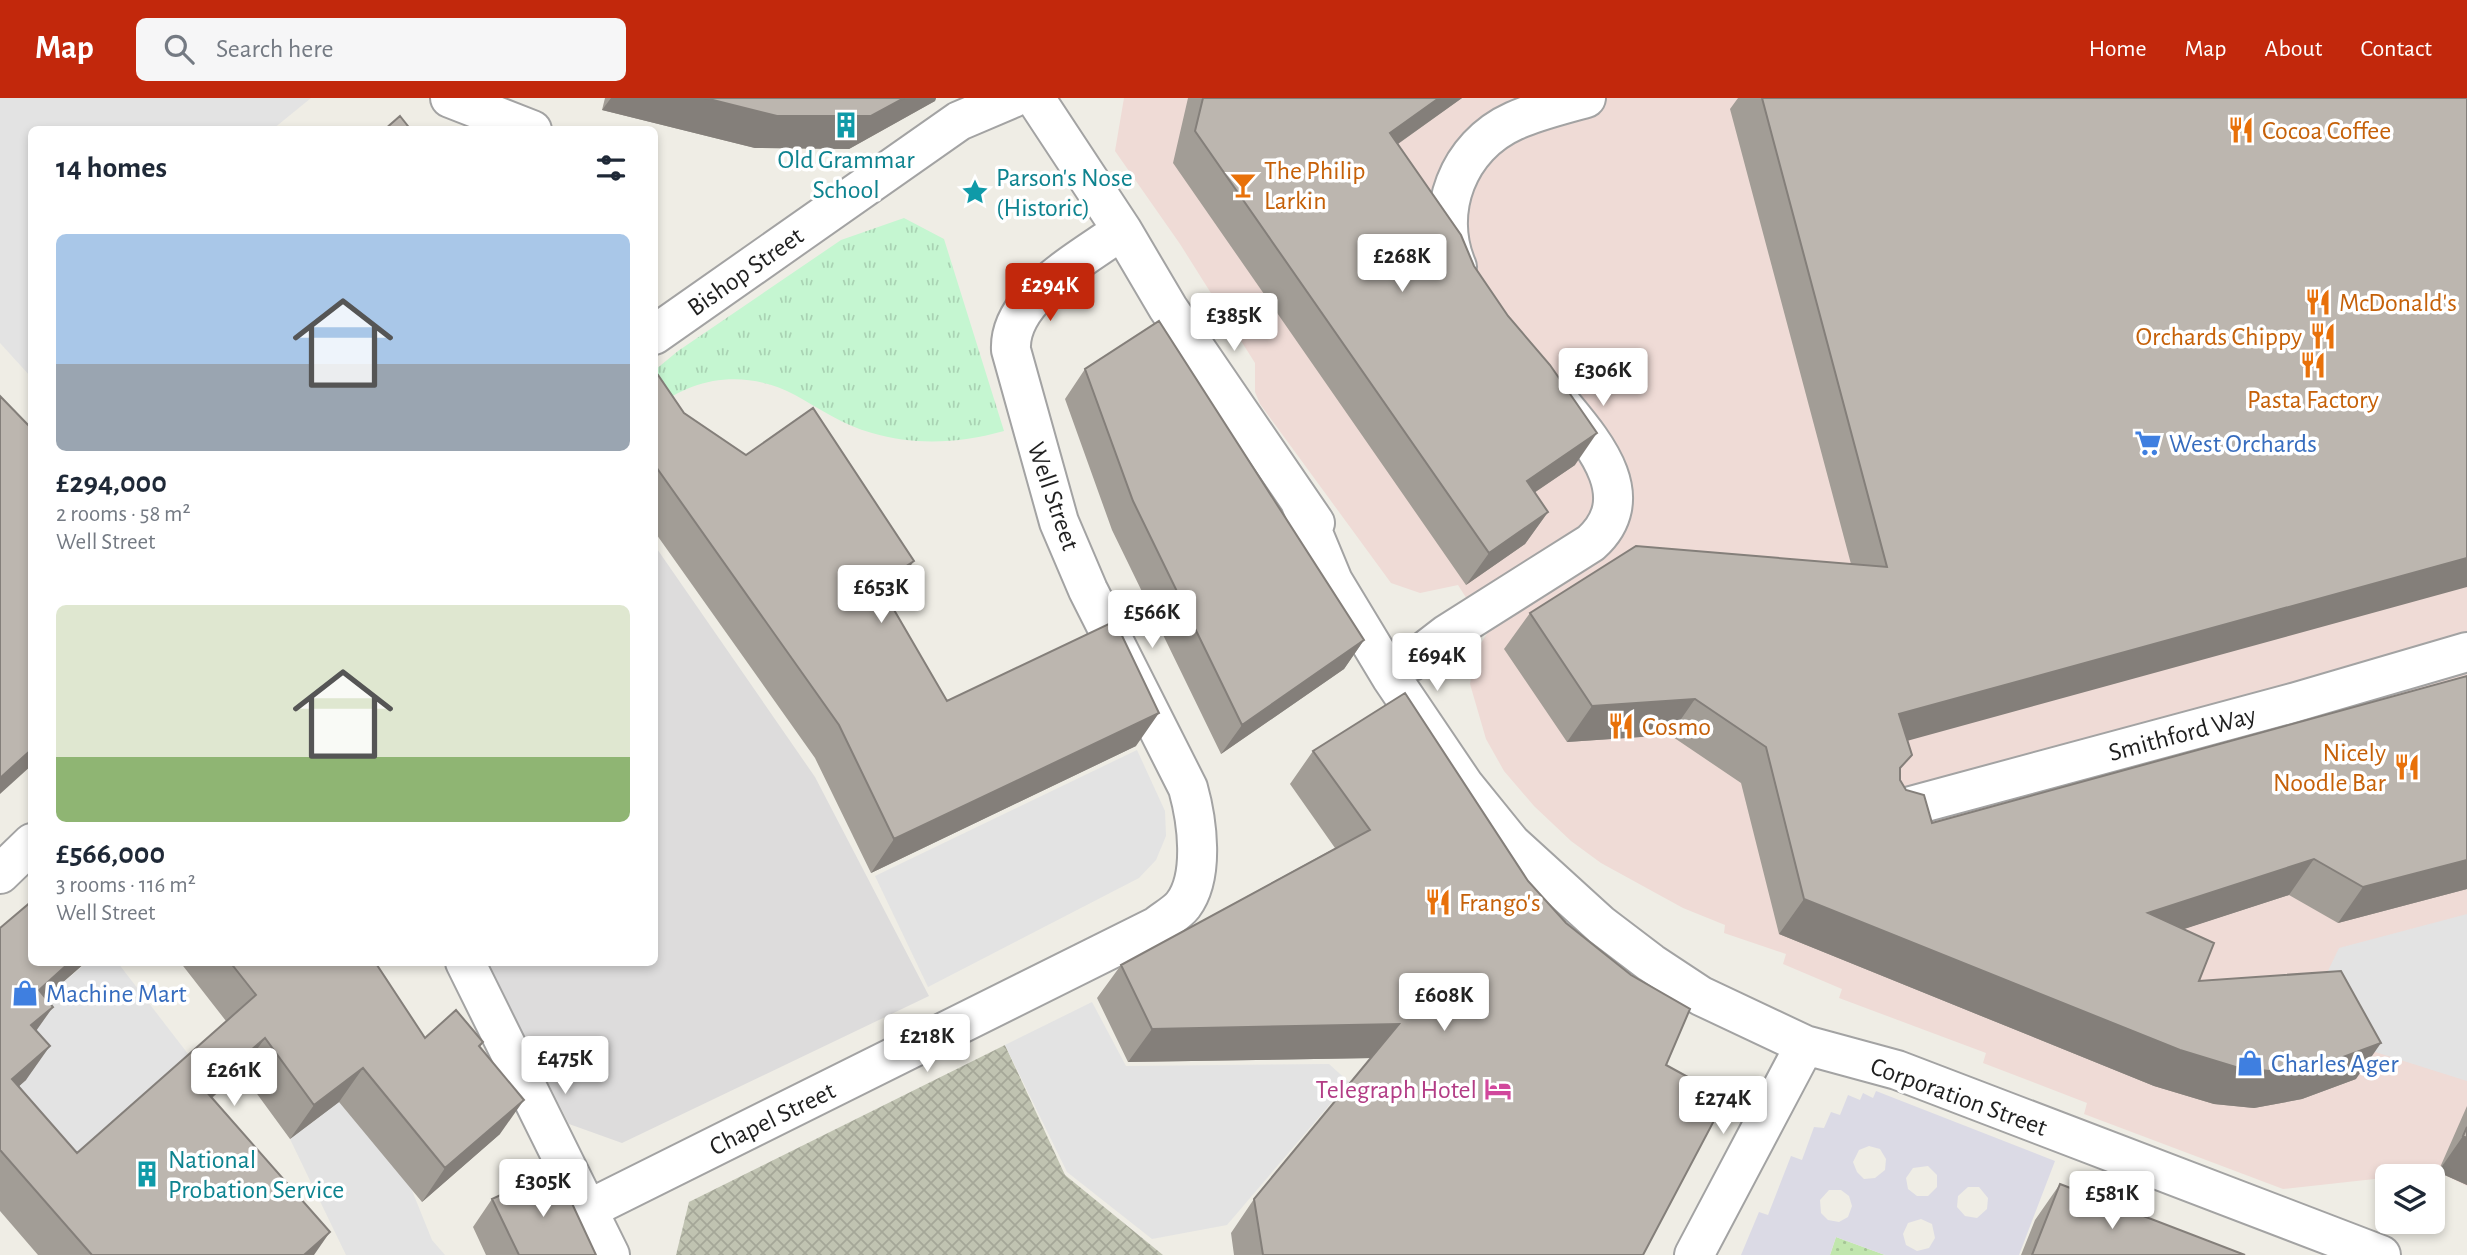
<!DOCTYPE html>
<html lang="en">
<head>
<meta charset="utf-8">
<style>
  :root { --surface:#fff; --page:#f6f6f7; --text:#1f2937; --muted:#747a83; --accent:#c2280c }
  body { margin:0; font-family:"Alegreya Sans",sans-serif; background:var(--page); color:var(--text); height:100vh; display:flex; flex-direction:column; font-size:26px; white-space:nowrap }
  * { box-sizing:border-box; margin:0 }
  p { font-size:23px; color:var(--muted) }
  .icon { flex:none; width:38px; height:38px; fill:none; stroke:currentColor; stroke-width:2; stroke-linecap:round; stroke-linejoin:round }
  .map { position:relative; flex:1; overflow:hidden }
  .side { position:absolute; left:28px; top:28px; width:630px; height:840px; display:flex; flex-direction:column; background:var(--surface); border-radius:10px; box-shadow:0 4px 10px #0003 }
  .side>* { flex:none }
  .buttons { position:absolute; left:2375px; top:1066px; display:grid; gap:14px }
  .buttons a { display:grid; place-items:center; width:70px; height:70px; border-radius:10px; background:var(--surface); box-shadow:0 4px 10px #0003; font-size:35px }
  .price { position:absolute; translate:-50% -60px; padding:0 16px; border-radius:7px; background:#fff; color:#222; font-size:23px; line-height:46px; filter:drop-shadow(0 2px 4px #0008) }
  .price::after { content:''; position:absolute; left:50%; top:42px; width:21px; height:16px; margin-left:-10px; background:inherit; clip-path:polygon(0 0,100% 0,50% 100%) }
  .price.selected { background:var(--accent); color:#fff }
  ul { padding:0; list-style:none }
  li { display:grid; align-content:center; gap:14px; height:371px; padding:0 28px }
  li span { display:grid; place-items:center; height:217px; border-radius:10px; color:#555 }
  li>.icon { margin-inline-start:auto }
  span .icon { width:126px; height:126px; fill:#fffc; stroke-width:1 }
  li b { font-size:30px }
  h2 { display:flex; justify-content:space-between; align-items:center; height:84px; padding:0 28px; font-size:30px }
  header { display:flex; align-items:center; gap:42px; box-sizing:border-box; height:98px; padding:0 35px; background:var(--accent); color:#fff }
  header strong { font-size:33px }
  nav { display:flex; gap:38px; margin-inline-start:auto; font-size:24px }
  .search { width:490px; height:63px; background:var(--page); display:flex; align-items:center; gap:18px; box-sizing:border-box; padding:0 24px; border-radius:10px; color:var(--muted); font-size:26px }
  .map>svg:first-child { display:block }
</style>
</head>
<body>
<header>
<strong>Map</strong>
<div class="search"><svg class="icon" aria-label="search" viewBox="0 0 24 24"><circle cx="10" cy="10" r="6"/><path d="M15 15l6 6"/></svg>Search here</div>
<nav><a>Home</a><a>Map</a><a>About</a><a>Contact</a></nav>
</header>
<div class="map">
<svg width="2467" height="1157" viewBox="0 0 2467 1157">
  <defs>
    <pattern id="construction-cross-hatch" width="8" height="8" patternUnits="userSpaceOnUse" patternTransform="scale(1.75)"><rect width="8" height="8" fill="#c0c3b1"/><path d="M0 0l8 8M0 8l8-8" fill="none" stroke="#a5a798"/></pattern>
    <pattern id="grass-dots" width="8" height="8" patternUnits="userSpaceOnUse" patternTransform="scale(1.75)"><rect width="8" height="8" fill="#c1e6ae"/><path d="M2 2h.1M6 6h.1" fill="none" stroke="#a5c595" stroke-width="1.8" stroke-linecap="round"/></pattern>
    <pattern id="park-tufts" width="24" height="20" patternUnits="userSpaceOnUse" patternTransform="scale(1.75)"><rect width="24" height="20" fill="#c5f6d1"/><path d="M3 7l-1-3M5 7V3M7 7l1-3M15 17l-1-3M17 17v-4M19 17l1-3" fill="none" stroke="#a9d2b3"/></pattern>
  </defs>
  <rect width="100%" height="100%" fill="#efede5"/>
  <!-- residential -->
  <path fill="#dddcdc" d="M 655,448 L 815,679 L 929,898 L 622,1045 L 569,1026 L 487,865 L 654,864 Z"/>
  <!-- commercial -->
  <path fill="#efdbd6" d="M 1124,0 L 2467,0 L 2467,1088 L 2438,1074 L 2283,1091 L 2084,1016 L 2087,1005 L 1983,965 L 1986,955 L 1839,900 L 1842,891 L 1783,866 L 1786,856 L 1724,835 L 1725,827 L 1683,810 L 1601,765 L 1571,743 L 1534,708 L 1504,673 L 1486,641 L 1470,586 L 1476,553 L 1488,534 L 1458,487 L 1420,495 L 1391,485 L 1260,306 L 1255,294 L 1255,265 L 1180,146 L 1115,53 Z"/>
  <!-- construction -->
  <path fill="url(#construction-cross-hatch)" d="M 1005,947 L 1065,1077 L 1163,1157 L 676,1157 L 689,1104 Z"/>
  <!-- grass -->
  <path fill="url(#grass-dots)" d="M 1836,1139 L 1885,1157 L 1830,1157 Z"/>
  <!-- park -->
  <path fill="url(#park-tufts)" d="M 904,120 L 944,141 L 1004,333 C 961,345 916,348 872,335 C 843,327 820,311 795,297 C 749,272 694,277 655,311 L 655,272 L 678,253 L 841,142 Z"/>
  <!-- parking -->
  <path fill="#e3e3e3" d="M 0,0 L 311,0 L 273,31 L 32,32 L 31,279 L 0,245 Z
    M 1137,652 L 1165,713 L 1166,738 L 1156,762 L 1139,780 L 928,889 L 875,778 Z
    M 2467,816 L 2467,983 L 2353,947 L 2325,879 L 2339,850 Z
    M 86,865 L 118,865 L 195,965 L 54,1089 L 0,1005 L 15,926 Z
    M 1092,904 L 1126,968 L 1329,966 L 1349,984 L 1227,1127 L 1152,1141 L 1067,1074 L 1005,947 Z
    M 340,1002 L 411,1090 L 432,1142 L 445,1157 L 346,1157 L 290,1041 Z"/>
  <!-- plaza -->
  <path fill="#dbdae5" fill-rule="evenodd" d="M 1876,993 L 2055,1063 L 2019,1157 L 1885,1157 L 1836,1139 L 1830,1157 L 1741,1157 L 1759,1114 L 1768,1117 L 1791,1058 L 1802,1062 L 1814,1029 L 1824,1030 L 1831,1014 L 1840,1017 L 1848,997 L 1860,1002 L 1863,995 L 1873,1000 ZM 1869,1048 L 1880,1051 L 1886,1061 L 1885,1072 L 1875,1080 L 1864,1081 L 1857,1074 L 1853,1064 L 1859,1052 ZM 1928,1068 L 1937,1077 L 1937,1089 L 1928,1098 L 1917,1098 L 1908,1091 L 1906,1080 L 1913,1070 ZM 1968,1089 L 1979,1089 L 1988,1100 L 1987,1111 L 1977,1120 L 1965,1118 L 1957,1109 L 1958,1098 ZM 1829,1092 L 1841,1092 L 1849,1098 L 1852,1108 L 1848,1119 L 1839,1124 L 1828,1122 L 1821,1115 L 1820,1102 ZM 1921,1121 L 1932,1126 L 1935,1140 L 1929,1150 L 1917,1153 L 1906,1147 L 1903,1136 L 1908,1125 Z"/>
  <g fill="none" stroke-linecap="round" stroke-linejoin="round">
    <!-- minor casing -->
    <g stroke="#a3a3a3" stroke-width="42">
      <path id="minor" d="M 450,0 L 532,32
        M 1035,0 L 1122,132 L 1168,210 L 1315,425
        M 1457,169 C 1433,114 1458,48 1514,23 C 1536,13 1562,7 1586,0
        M 654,237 L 959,23 L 1013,0
        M 1301,406 L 1333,483 L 1391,579 L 1464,687 L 1511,745 L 1601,827 L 1651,865 L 1701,898 L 1805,947 L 1897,972 L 2381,1157
        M 1412,563 L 1447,536 L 1591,445 C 1643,398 1591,342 1559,303
        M 1896,712 L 2296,604 L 2467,554
        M 0,776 L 32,745
        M 465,864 L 610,1157
        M 589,1111 L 1157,828 C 1164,822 1177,815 1183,807 C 1205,778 1197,722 1188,690 L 1088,492 L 1059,424 L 1011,252 C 1008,199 1084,160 1122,132
        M 1694,1157 L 1805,947"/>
    </g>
    <!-- minor -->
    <use href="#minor" stroke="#fff" stroke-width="38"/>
  </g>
  <!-- wall -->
  <path fill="#a29d96" d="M 605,0 L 936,0 L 935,3 L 849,51 L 755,50 L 602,12 Z
    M 1188,0 L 1462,0 L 1398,46 L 1474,168 L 1575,367 L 1534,395 L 1548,414 L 1525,446 L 1466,487 L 1173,65 Z
    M 1738,0 L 2467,0 L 1907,643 L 1900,673 L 1900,682 L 1906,692 L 1932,725 L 2467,578 L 2467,791 L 2338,825 L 2289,797 L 2183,831 L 2199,883 L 2356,981 L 2302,1001 L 2254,1010 L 2214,1006 L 2154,988 L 1779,836 L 1741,685 L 1670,637 L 1567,644 L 1504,551 L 1530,515 L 1851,466 L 1730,11 Z
    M 1085,271 L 1364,542 L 1344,571 L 1221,656 L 1112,432 L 1065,301 Z
    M 654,274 L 684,315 L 890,496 L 887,499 L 947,603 L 1136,648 L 871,775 L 815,660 L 654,433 Z
    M 1313,653 L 1528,783 L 1666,967 L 1643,1157 L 1234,1157 L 1231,1135 L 1254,1101 L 1371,960 L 1128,964 L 1097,900 L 1121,867 L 1335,750 L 1290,686 Z
    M 0,830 L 32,864 L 86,864 L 45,900 L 36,933 L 26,982 L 19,988 L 77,1055 L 226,923 L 180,864 L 375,864 L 425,940 L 483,944 L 480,949 L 500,1036 L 422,1104 L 339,1004 L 290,1041 L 241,974 L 212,1000 L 314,1157 L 38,1157 L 0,1113 Z
    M 2467,1008 L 2467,1087 L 2438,1074 Z
    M 2060,1086 L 2245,1157 L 2021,1157 L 2035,1122 Z
    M 492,1101 L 596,1157 L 486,1157 L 473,1129 Z"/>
  <!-- shaded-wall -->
  <path fill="#847f7a" d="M 611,0 L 936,0 L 935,3 L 849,51 L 755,50 L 602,12 Z
    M 1439,0 L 1462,0 L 1368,67 L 1390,35 Z
    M 1597,335 L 1575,367 L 1504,415 L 1527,383 Z
    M 1548,414 L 1525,446 L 1466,487 L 1489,455 Z
    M 2467,460 L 2467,489 L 1874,652 L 1899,616 Z
    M 914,463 L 890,496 L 856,520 L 879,486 Z
    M 1364,542 L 1344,571 L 1221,656 L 1242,627 Z
    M 1695,601 L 1670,637 L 1567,644 L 1592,608 Z
    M 1159,615 L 1136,648 L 871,775 L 894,741 Z
    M 32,651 L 32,667 L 0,696 L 0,680 Z
    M 2314,761 L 2289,797 L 2123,851 L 2148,815 Z
    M 2467,762 L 2467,791 L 2338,825 L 2363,789 Z
    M 1804,801 L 2381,945 L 2356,981 L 2302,1001 L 2254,1010 L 2214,1006 L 2154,988 L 1779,836 Z
    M 70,864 L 86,864 L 15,926 L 39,892 Z
    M 53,909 L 29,943 L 31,927 Z
    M 1399,926 L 1375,960 L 1128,964 L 1152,931 Z
    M 265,940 L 241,974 L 181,1026 L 205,992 Z
    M 50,948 L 26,982 L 0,1005 L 12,981 Z
    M 363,970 L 339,1004 L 290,1041 L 314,1007 Z
    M 524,1002 L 500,1036 L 422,1104 L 445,1070 Z
    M 2463,1038 L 2467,1040 L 2467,1087 L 2438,1074 Z
    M 330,1134 L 314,1157 L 304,1157 Z"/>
  <!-- building -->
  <path fill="#bcb6af" stroke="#847f7a" stroke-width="2" d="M 705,0 L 904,0 L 871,18 L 777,18 Z
    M 1203,0 L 1439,0 L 1390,35 L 1461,137 L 1474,168 L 1508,218 L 1550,267 L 1597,335 L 1527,383 L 1548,414 L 1489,455 L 1195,33 Z
    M 1762,0 L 2467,0 L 2467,460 L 1899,616 L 1912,657 L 1900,670 L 1900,682 L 1906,692 L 1924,697 L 1932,725 L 2467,578 L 2467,762 L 2363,789 L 2314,761 L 2148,815 L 2214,845 L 2199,883 L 2341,873 L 2381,945 L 2327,965 L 2280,974 L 2239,970 L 2180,952 L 1804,801 L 1766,649 L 1695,601 L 1592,608 L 1530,515 L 1636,448 L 1887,469 Z
    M 400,18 L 411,32 L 384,32 Z
    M 1159,223 L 1364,542 L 1242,627 L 1133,403 L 1085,271 Z
    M 654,274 L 656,274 L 684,315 L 746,357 L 813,310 L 914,463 L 879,486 L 947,603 L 1115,523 L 1159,615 L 894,741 L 839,627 L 654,366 Z
    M 0,298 L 32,331 L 32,651 L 0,680 Z
    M 1405,595 L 1528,783 L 1566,825 L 1631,877 L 1690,911 L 1666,967 L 1726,1000 L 1643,1157 L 1263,1157 L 1254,1101 L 1399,926 L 1152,931 L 1121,867 L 1370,732 L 1313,653 Z
    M 32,803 L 32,864 L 70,864 L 39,892 L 53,909 L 31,927 L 50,948 L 12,981 L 77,1055 L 256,897 L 230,864 L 375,864 L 425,940 L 456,912 L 483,944 L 479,948 L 524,1002 L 445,1070 L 363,970 L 314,1007 L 265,940 L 205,992 L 330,1134 L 304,1157 L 92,1157 L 0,1052 L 0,830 Z
    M 2467,1029 L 2467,1040 L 2463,1038 Z
    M 556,1071 L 596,1157 L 519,1157 L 492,1101 Z
    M 2060,1086 L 2245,1157 L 2032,1157 Z"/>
  <!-- icons -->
  <defs>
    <g id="building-bare" transform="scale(2.1)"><path d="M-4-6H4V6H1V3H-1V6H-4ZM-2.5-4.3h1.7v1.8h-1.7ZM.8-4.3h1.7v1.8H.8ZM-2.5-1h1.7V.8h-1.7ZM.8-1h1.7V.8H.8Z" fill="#0f9aa8" stroke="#fff" stroke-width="2.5" paint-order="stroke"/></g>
    <g id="restaurant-bare" transform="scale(2.1)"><path d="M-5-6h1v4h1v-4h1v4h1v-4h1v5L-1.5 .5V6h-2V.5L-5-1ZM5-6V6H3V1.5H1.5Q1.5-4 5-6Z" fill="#e8710a" stroke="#fff" stroke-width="2.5" paint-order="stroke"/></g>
    <g id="bar-bare" transform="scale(2.1)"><path d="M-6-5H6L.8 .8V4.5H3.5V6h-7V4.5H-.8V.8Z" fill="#e8710a" stroke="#fff" stroke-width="2.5" paint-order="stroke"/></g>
    <g id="sight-bare" transform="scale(2.1)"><path d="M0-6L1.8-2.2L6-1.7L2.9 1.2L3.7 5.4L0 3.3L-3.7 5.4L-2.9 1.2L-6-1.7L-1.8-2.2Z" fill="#0f9aa8" stroke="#fff" stroke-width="2.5" paint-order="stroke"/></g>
    <g id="supermarket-bare" transform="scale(2.1)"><path d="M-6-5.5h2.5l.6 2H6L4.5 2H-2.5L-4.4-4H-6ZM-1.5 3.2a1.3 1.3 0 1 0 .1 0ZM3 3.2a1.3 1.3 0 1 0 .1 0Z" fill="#3f7fe0" stroke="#fff" stroke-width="2.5" paint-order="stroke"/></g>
    <g id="shop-bare" transform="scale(2.1)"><path d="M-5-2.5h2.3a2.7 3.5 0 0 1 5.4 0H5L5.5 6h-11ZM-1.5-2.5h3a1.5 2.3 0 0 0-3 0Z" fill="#3f7fe0" stroke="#fff" stroke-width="2.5" paint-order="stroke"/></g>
    <g id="hotel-bare" transform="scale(2.1)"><path d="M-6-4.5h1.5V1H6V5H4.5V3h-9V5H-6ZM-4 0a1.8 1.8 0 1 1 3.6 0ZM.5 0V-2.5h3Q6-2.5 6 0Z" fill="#d1479c" stroke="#fff" stroke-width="2.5" paint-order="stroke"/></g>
  </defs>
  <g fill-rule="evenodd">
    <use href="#building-bare" x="846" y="27"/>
    <use href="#restaurant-bare" x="2241" y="32"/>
    <use href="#bar-bare" x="1243" y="87"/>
    <use href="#sight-bare" x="975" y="94"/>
    <use href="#restaurant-bare" x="2318" y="204"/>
    <use href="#restaurant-bare" x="2323" y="238"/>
    <use href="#restaurant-bare" x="2313" y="267"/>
    <use href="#supermarket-bare" x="2148" y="345"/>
    <use href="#restaurant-bare" x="1621" y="628"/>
    <use href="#restaurant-bare" x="2407" y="669"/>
    <use href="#restaurant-bare" x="1438" y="804"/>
    <use href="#shop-bare" x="25" y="895"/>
    <use href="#shop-bare" x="2250" y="965"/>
    <use href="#hotel-bare" x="1498" y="991"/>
    <use href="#building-bare" x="147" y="1076"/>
  </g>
  <g text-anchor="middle" stroke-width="7" stroke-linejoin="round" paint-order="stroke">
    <!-- food labels -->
    <g font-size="26" fill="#c56008" stroke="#fff" text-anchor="start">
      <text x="2262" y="41">Cocoa Coffee</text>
      <text x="1264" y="81">The Philip<tspan x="1264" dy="30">Larkin</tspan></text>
      <text x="2339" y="213">McDonald's</text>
      <text x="2302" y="247" text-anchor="end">Orchards Chippy</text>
      <text x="2313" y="310" text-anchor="middle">Pasta Factory</text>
      <text x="1642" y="637">Cosmo</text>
      <text x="2386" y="663" text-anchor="end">Nicely<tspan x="2386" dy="30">Noodle Bar</tspan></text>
      <text x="1459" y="813">Frango's</text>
    </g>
    <!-- culture labels -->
    <g font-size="26" fill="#0d838f" stroke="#fff" text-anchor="start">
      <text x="846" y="70" text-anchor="middle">Old Grammar<tspan x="846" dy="30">School</tspan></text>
      <text x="996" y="88">Parson's Nose<tspan x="996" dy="30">(Historic)</tspan></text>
      <text x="168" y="1070">National<tspan x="168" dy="30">Probation Service</tspan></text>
    </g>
    <!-- street labels -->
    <g font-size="26" fill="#1f1f1f" stroke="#fff">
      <text transform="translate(745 173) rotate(-35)" y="9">Bishop Street</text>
      <text transform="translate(1054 398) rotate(71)" y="9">Well Street</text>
      <text transform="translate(2182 635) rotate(-15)" y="9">Smithford Way</text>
      <text transform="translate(1959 998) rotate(20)" y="9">Corporation Street</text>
      <text transform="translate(772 1020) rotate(-26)" y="9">Chapel Street</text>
    </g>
    <!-- shop labels -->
    <g font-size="26" fill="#366cbe" stroke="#fff" text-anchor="start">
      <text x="2169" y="354">West Orchards</text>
      <text x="46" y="904">Machine Mart</text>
      <text x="2271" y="974">Charles Ager</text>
    </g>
    <!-- hotel labels -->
    <g font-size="26" fill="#b23c85" stroke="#fff" text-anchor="end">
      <text x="1477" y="1000">Telegraph Hotel</text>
    </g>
  </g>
</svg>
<div class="buttons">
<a><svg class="icon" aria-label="layers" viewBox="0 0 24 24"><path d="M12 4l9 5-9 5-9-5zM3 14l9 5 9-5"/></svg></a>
</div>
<b class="price" style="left:1402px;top:196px">£268K</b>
<b class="price selected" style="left:1050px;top:225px">£294K</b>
<b class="price" style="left:1234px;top:255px">£385K</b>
<b class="price" style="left:1603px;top:310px">£306K</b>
<b class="price" style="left:881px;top:527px">£653K</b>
<b class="price" style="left:1152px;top:552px">£566K</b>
<b class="price" style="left:1437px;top:595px">£694K</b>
<b class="price" style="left:1444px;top:935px">£608K</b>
<b class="price" style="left:927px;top:976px">£218K</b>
<b class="price" style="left:565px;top:998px">£475K</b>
<b class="price" style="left:234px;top:1010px">£261K</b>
<b class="price" style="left:1723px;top:1038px">£274K</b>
<b class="price" style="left:543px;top:1121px">£305K</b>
<b class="price" style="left:2112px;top:1133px">£581K</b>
<section class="side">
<h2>14 homes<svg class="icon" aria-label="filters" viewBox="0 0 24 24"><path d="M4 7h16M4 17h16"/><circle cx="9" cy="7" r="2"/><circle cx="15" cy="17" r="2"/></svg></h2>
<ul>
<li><span style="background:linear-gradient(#a9c7e8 60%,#9aa5b1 0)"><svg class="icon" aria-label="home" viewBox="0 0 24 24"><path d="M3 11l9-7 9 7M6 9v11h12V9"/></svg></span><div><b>£294,000</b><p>2 rooms · 58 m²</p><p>Well Street</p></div></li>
<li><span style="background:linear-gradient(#dfe7d0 70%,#8fb573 0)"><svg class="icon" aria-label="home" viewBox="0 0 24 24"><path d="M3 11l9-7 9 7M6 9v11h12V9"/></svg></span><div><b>£566,000</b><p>3 rooms · 116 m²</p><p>Well Street</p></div></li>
</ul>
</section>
</div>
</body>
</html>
